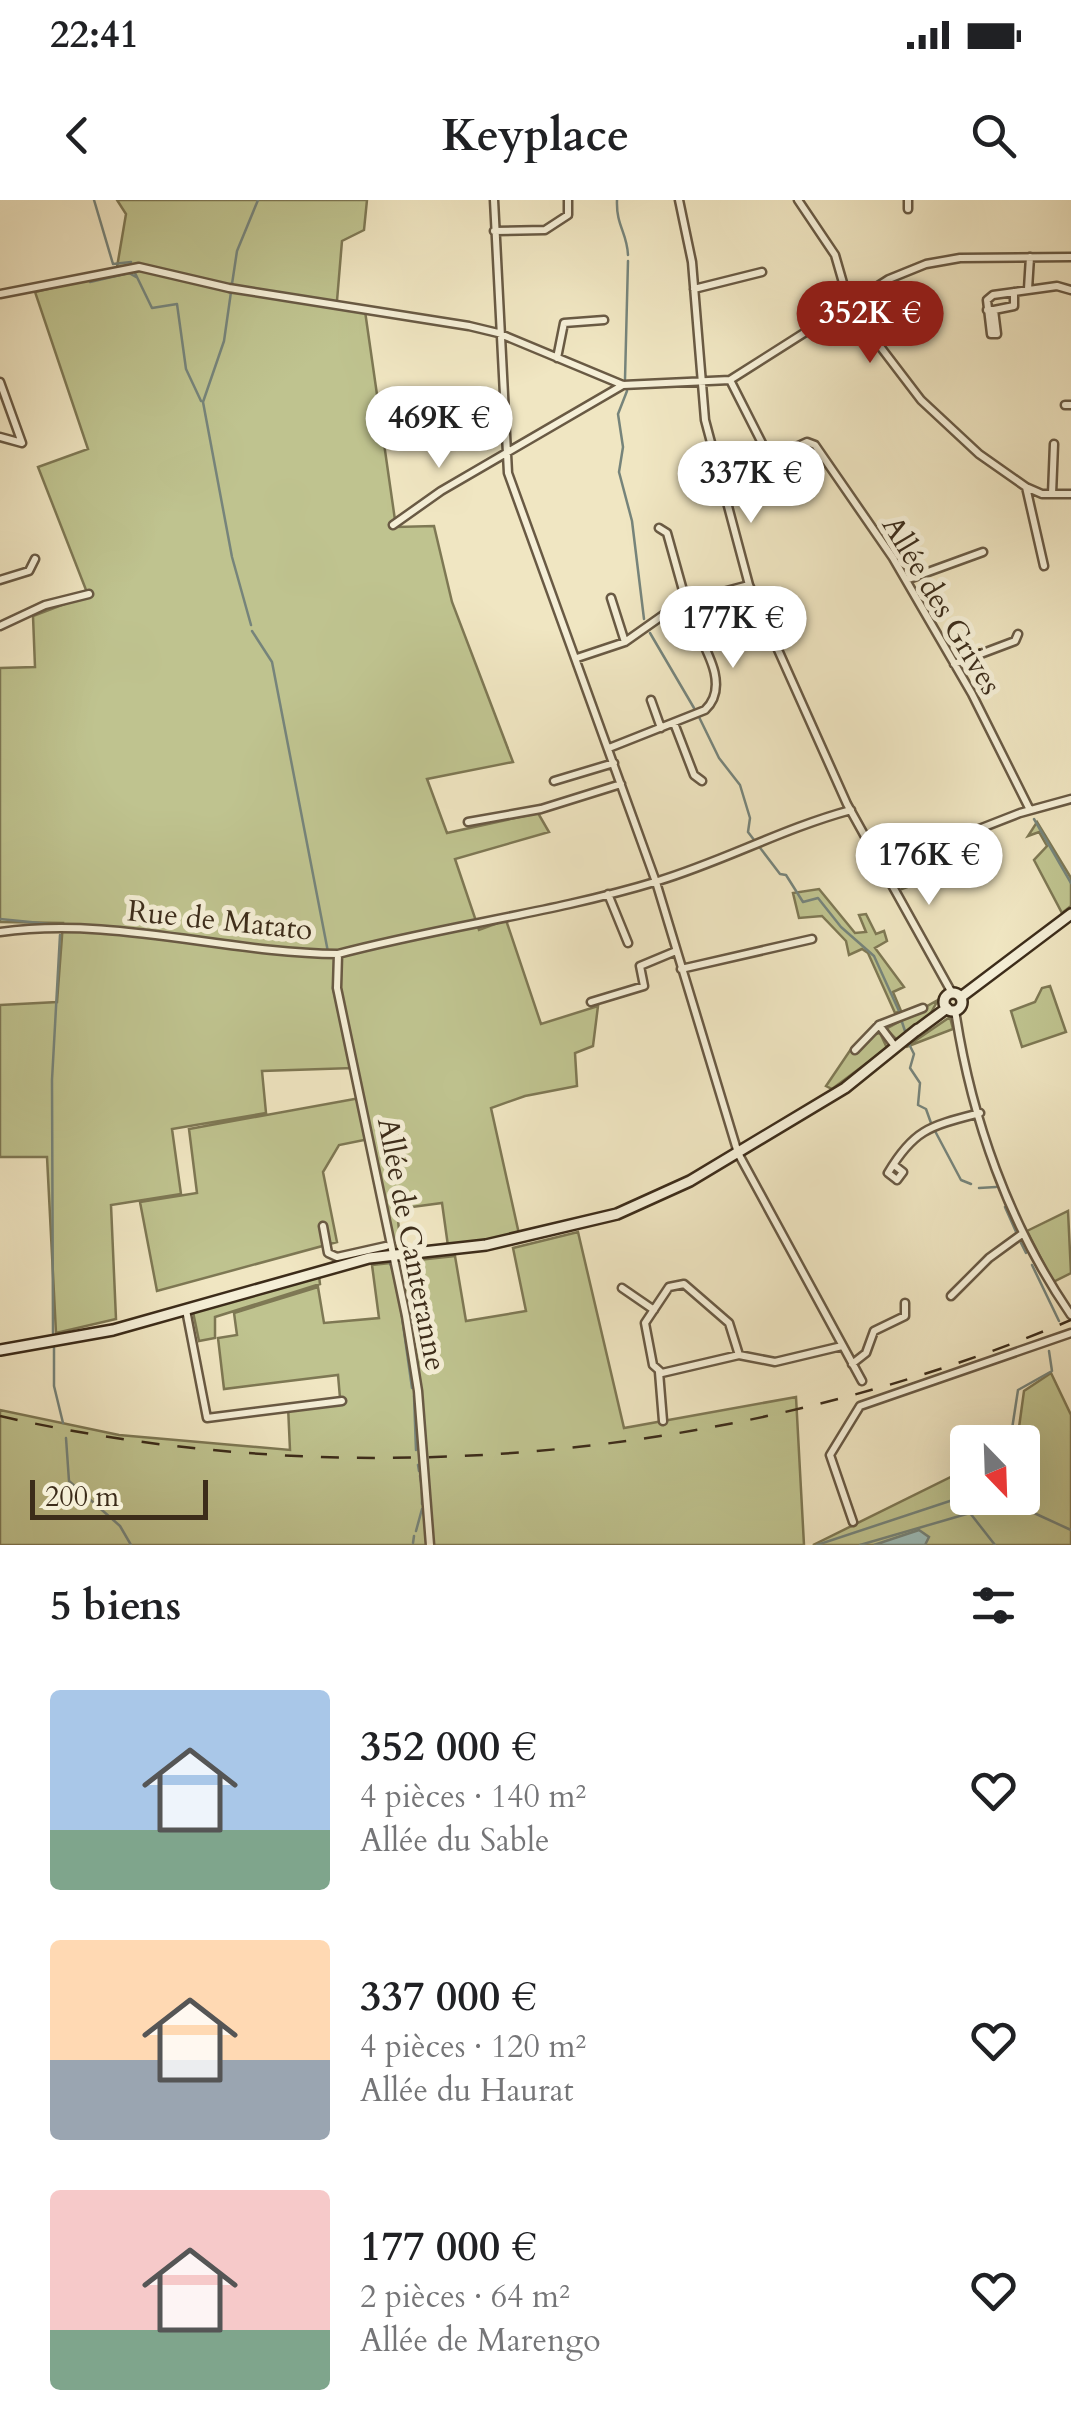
<!DOCTYPE html>
<html lang="fr">
<head>
<meta charset="utf-8">
<style>
  :root { --surface:#fff; --page:#f2f2f2; --text:#202124; --muted:#757577; --accent:#8f2418 }
  body { margin:0; font-family:Cardo,serif; background:var(--page); color:var(--text); height:100vh; display:flex; flex-direction:column; font-size:38px; white-space:nowrap }
  * { box-sizing:border-box; margin:0 }
  p { font-size:32px; color:var(--muted) }
  .icon { flex:none; width:55px; height:55px; fill:none; stroke:currentColor; stroke-width:2; stroke-linecap:round; stroke-linejoin:round }
  .map { position:relative; height:1345px; overflow:hidden }
  .details { display:flex; flex-direction:column; background:var(--surface); flex:1 }
  .details>* { flex:none }
  .needle { width:65px; rotate:157deg }
  .controls { position:absolute; left:950px; top:1225px; display:grid; gap:20px }
  .controls a { display:grid; place-items:center; width:90px; height:90px; border-radius:10px; background:var(--surface); box-shadow:0 10px 40px #0002; font-size:50px }
  .scale { position:absolute; left:30px; bottom:25px; width:178px; box-sizing:border-box; padding-left:10px; border:5px solid #3c2c1a; border-top:0; font-size:28px; line-height:35px; white-space:nowrap; color:#3c2c1a; -webkit-text-stroke:8px #f5efd7; paint-order:stroke }
  .price { position:absolute; translate:-50% -85px; padding:0 22px; border-radius:35px; background:#fff; color:#222; font-size:32px; line-height:65px; filter:drop-shadow(0 2px 5px #0008) }
  .price::after { content:''; position:absolute; left:50%; top:60px; width:30px; height:22px; margin-left:-15px; background:inherit; clip-path:polygon(0 0,100% 0,50% 100%) }
  .price.current { background:var(--accent); color:#fff }
  ul { padding:0; list-style:none }
  li { display:flex; align-items:center; gap:30px; height:250px; padding:0 50px }
  li span { display:grid; place-items:center; flex:none; width:280px; height:200px; border-radius:10px; color:#555 }
  li>.icon { margin-inline-start:auto }
  span .icon { width:120px; height:120px; fill:#fffc; stroke-width:1 }
  li b { font-size:42px }
  h2 { display:flex; justify-content:space-between; align-items:center; height:120px; padding:0 50px; font-size:42px }
  .status { display:flex; justify-content:space-between; align-items:center; height:70px; padding:0 50px; background:var(--surface); direction:ltr }
  .status svg { height:28px; fill:currentColor }
  header { display:flex; justify-content:space-between; align-items:center; height:130px; padding:0 50px; background:var(--surface); font-size:45px; font-weight:800 }
  .map>svg:first-child { display:block }
</style>
</head>
<body>
<div class="status"><b>22:41</b><svg viewBox="0 0 49 12"><path d="M0 12V9h3v3zM5 12V6h3v6zM10 12V3h3v9zM15 12V0h3v12zM26 1h20v11H26zM47 4h2v5h-2z"/></svg></div>
<header><svg class="icon" aria-label="back" viewBox="0 0 24 24"><path d="M15 5l-7 7 7 7"/></svg>Keyplace<svg class="icon" aria-label="search" viewBox="0 0 24 24"><circle cx="10" cy="10" r="6"/><path d="M15 15l6 6"/></svg></header>
<div class="map">
<svg width="1071" height="1345" viewBox="0 0 1071 1345">
  <rect width="100%" height="100%" fill="#f0e6c2"/>
  <filter id="stains"><feTurbulence type="fractalNoise" baseFrequency=".002" numOctaves="4"/><feColorMatrix values="0 0 0 0 .2 0 0 0 0 .09 0 0 0 0 .02 0 0 0 .5 -.17"/></filter>
  <radialGradient id="worn" r=".72"><stop offset=".6" stop-color="#630" stop-opacity="0"/><stop offset="1" stop-color="#630" stop-opacity=".3"/></radialGradient>
  <!-- green -->
  <path fill="#bfc38f" stroke="#7e7854" stroke-width="2.5" d="M 117,0 L 367,0 L 364,30 L 342,41 L 337,101 L 365,111 L 396,327 L 434,326 L 452,402 L 513,562 L 427,579 L 447,633 L 538,613 L 549,632 L 455,659 L 479,730 L 506,720 L 541,824 L 598,806 L 593,846 L 575,853 L 577,886 L 525,896 L 491,908 L 519,1034 L 448,1046 L 442,1003 L 397,1009 L 400,1041 L 392,1041 L 369,939 L 339,945 L 323,972 L 337,1042 L 157,1091 L 140,1002 L 197,993 L 189,929 L 360,898 L 353,868 L 262,871 L 266,913 L 172,929 L 181,994 L 111,1005 L 116,1119 L 56,1133 L 47,957 L 0,957 L 0,805 L 57,802 L 63,723 L 0,722 L 0,468 L 35,467 L 33,416 L 88,395 L 38,267 L 88,249 L 35,92 L 116,73 L 126,14 Z
    M 1037,622 L 1071,678 L 1071,706 L 1062,713 L 1034,660 L 1047,646 L 1039,632 L 1028,636 Z
    M 894,629 L 905,653 L 890,660 L 873,638 Z
    M 907,660 L 916,684 L 902,689 L 892,669 Z
    M 819,689 L 855,733 L 866,732 L 859,715 L 866,714 L 876,734 L 884,731 L 887,741 L 875,748 L 904,787 L 893,792 L 901,811 L 895,813 L 868,753 L 862,749 L 849,755 L 846,741 L 822,716 L 799,718 L 793,693 Z
    M 1050,786 L 1066,832 L 1022,847 L 1011,811 L 1035,802 L 1042,788 Z
    M 938,800 L 928,818 L 897,840 L 886,829 Z
    M 950,817 L 953,829 L 906,847 Z
    M 880,833 L 887,848 L 832,889 L 826,886 L 851,849 L 858,852 L 872,835 Z
    M 1068,1011 L 1071,1073 L 1053,1082 L 1027,1031 Z
    M 578,1032 L 624,1228 L 796,1197 L 804,1345 L 0,1345 L 0,1210 L 119,1235 L 290,1250 L 288,1206 L 340,1198 L 338,1175 L 224,1189 L 218,1138 L 237,1135 L 234,1113 L 318,1087 L 324,1123 L 379,1118 L 372,1065 L 455,1056 L 466,1121 L 526,1111 L 513,1048 Z
    M 319,1076 L 320,1084 L 215,1117 L 215,1138 L 199,1141 L 193,1112 Z
    M 1051,1173 L 1071,1215 L 1071,1345 L 813,1345 L 967,1269 L 968,1298 L 1022,1298 L 1022,1242 L 1017,1242 L 1024,1191 Z"/>
  <!-- water -->
  <path fill="#9dbebb" stroke="#76847b" stroke-width="2.5" d="M 919,1330 L 929,1337 L 925,1345 L 874,1345 Z"/>
  <g fill="none" stroke-linecap="round" stroke-linejoin="round">
    <!-- stream -->
    <path stroke="#76847b" stroke-width="2.5" d="M 94,0 L 113,64 L 131,62
      M 617,0 C 616,26 627,32 628,55
      M 135,73 L 152,108 L 177,104 L 186,169 L 201,201
      M 90,82 L 129,73 L 136,77
      M 232,84 L 237,51 L 258,0
      M 231,92 L 224,141 L 203,202 L 232,357 L 251,425
      M 625,179 L 628,61
      M 627,191 L 618,214 L 623,247 L 619,272 L 632,321 L 644,419
      M 252,431 L 272,462 L 328,752
      M 650,433 L 694,508
      M 699,517 L 719,558 L 740,585 L 750,618 L 748,632 L 780,674 L 786,675 L 803,702 L 818,698 L 841,727 L 874,756 L 899,811
      M 1034,619 L 1071,683
      M 0,719 L 60,725
      M 335,765 L 333,788 L 345,840
      M 902,822 L 905,831
      M 909,844 L 914,854 L 910,868 L 920,883 L 918,905 L 926,909 L 931,923
      M 935,931 L 961,980 L 971,984
      M 365,936 L 376,987
      M 979,988 L 996,987
      M 1005,1007 L 1017,1034
      M 1021,1043 L 1026,1053
      M 389,1061 L 394,1073
      M 1032,1065 L 1059,1121
      M 399,1096 L 412,1188
      M 53,1133 L 52,880 L 60,735
      M 54,1148 L 54,1186 L 63,1223
      M 414,1196 L 416,1250
      M 66,1238 L 69,1281 L 120,1326 L 131,1345
      M 1010,1242 L 1018,1190 L 1052,1171 L 1049,1151
      M 418,1265 L 419,1271
      M 420,1276 L 422,1287
      M 422,1292 L 422,1304
      M 1014,1298 L 1034,1313 L 1071,1330
      M 416,1331 L 422,1309
      M 413,1343 L 414,1336
      M 817,1345 L 968,1295
      M 860,1345 L 970,1313 L 995,1345"/>
    <!-- minor casing -->
    <g stroke="#695a44" stroke-width="11">
      <path id="minor" d="M 494,0 L 508,273 L 656,682 L 738,953 L 862,1181
        M 679,0 L 692,62 L 705,220 L 749,385 L 847,604 L 952,793
        M 798,0 L 835,55 L 850,107 L 921,200 L 979,254 L 1026,287 L 1042,294 L 1071,294
        M 908,0 L 908,9
        M 494,31 L 545,30 L 568,15 L 568,0
        M 694,89 L 762,72
        M 1028,89 L 1030,57
        M 0,94 L 139,67 L 229,88 L 469,126 L 498,133 L 623,185 L 730,180 L 889,79 L 926,64 L 960,58 L 1071,57
        M 987,110 L 994,110 L 997,134 L 991,134 L 987,100 L 993,95 L 1057,86 L 1071,90
        M 994,110 L 1014,106 L 1014,92
        M 557,158 L 564,123 L 604,120
        M 730,180 L 770,259 L 807,242 L 815,245 L 893,358 L 972,494 L 1030,610
        M 0,182 L 22,243 L 0,237
        M 1065,205 L 1071,205
        M 1026,287 L 1044,366
        M 1052,294 L 1054,244
        M 393,325 L 441,291 L 623,185
        M 659,328 L 667,333 L 684,394
        M 0,380 L 29,371 L 35,359
        M 906,380 L 983,352
        M675 403a9 9 0 1 1 18 0a9 9 0 1 1-18 0Z
        M 611,398 L 625,442
        M 693,400 L 749,385
        M 0,426 L 45,405 L 89,394
        M 577,458 L 625,442 L 676,406
        M 954,464 L 1015,441 L 1018,434
        M 651,500 L 661,528
        M 674,523 L 694,575 L 702,581
        M 609,548 L 705,510 C 733,484 700,441 687,411
        M 554,581 L 614,563
        M 468,622 L 541,609 L 621,584
        M 884,666 L 1020,613 L 1071,599
        M 608,694 L 628,743
        M 0,732 C 113,716 225,753 338,754 C 443,726 553,713 658,681 C 724,661 784,628 851,610
        M 338,754 L 337,788 L 406,1116 L 418,1191 L 430,1345
        M 681,769 L 812,739
        M 591,802 L 644,786 L 640,766 L 676,751
        M 955,810 C 971,918 1009,1025 1071,1115
        M 879,825 L 894,845
        M 855,850 L 879,825 L 923,808
        M 894,965 L 903,972 L 897,980 L 888,973 C 914,929 930,926 980,913
        M 323,1026 L 328,1053 L 337,1057 L 386,1046
        M 622,1088 L 654,1110
        M 951,1096 L 989,1058 L 1022,1034
        M 186,1110 L 207,1218 L 342,1201
        M 739,1155 L 729,1123 L 684,1084 L 669,1087 L 645,1123 L 653,1165 L 662,1173 L 739,1155 L 775,1162 L 842,1146
        M 852,1164 L 866,1153 L 874,1131 L 905,1116 L 905,1103
        M 659,1172 L 663,1221
        M 853,1322 L 830,1255 L 860,1206 L 1071,1133"/>
    </g>
    <!-- secondary casing -->
    <g stroke="#3c2c1a" stroke-width="14">
      <path id="secondary" d="M944 802a9 9 0 1 1 18 0a9 9 0 1 1-18 0Z
        M 961,797 L 1071,714
        M 916,831 L 947,808
        M 0,1150 L 113,1130 L 369,1058 L 486,1045 L 617,1014 L 690,981 L 845,888 L 918,829"/>
    </g>
    <!-- minor -->
    <use href="#minor" stroke="#f5efd7" stroke-width="6"/>
    <!-- secondary -->
    <use href="#secondary" stroke="#f5efd7" stroke-width="9"/>
    <!-- rail -->
    <path stroke="#3c2c1a" stroke-width="2.5" stroke-dasharray="18 18" stroke-linecap="butt" d="M 0,1216 C 350,1296 740,1260 1071,1120"/>
  </g>
  <g text-anchor="middle" stroke-width="10" stroke-linejoin="round" paint-order="stroke">
    <!-- street labels -->
    <g font-size="30" fill="#3c2c1a" stroke="#f5efd7">
      <text transform="translate(942 405) rotate(59)" y="10">Allée des Grives</text>
      <text transform="translate(220 720) rotate(6)" y="10">Rue de Matato</text>
      <text transform="translate(412 1044) rotate(79)" y="10">Allée de Canteranne</text>
    </g>
  </g>
  <rect width="100%" height="100%" filter="url(#stains)"/>
  <rect width="100%" height="100%" fill="url(#worn)"/>
</svg>
<div class="controls">
<a><svg class="needle" viewBox="-14 -14 28 28"><path d="M0-13l5 13h-10z" fill="#e53935"/><path d="M0 13l5-13h-10z" fill="#757577"/></svg></a>
</div>
<div class="scale">200 m</div>
<b class="price current" style="left:870px;top:166px">352K €</b>
<b class="price" style="left:439px;top:271px">469K €</b>
<b class="price" style="left:751px;top:326px">337K €</b>
<b class="price" style="left:733px;top:471px">177K €</b>
<b class="price" style="left:929px;top:708px">176K €</b>
</div>
<section class="details">
<h2>5 biens<svg class="icon" aria-label="filters" viewBox="0 0 24 24"><path d="M4 7h16M4 17h16"/><circle cx="9" cy="7" r="2"/><circle cx="15" cy="17" r="2"/></svg></h2>
<ul>
<li><span style="background:linear-gradient(#a9c7e8 70%,#7fa58c 0)"><svg class="icon" aria-label="home" viewBox="0 0 24 24"><path d="M3 11l9-7 9 7M6 9v11h12V9"/></svg></span><div><b>352 000 €</b><p>4 pièces · 140 m²</p><p>Allée du Sable</p></div><svg class="icon" aria-label="heart" viewBox="0 0 24 24"><path d="M12 20l-8-8c-3-5 5-10 8-4 3-6 11-1 8 4z"/></svg></li>
<li><span style="background:linear-gradient(#ffd9b3 60%,#9aa5b1 0)"><svg class="icon" aria-label="home" viewBox="0 0 24 24"><path d="M3 11l9-7 9 7M6 9v11h12V9"/></svg></span><div><b>337 000 €</b><p>4 pièces · 120 m²</p><p>Allée du Haurat</p></div><svg class="icon" aria-label="heart" viewBox="0 0 24 24"><path d="M12 20l-8-8c-3-5 5-10 8-4 3-6 11-1 8 4z"/></svg></li>
<li><span style="background:linear-gradient(#f6c9c9 70%,#7fa58c 0)"><svg class="icon" aria-label="home" viewBox="0 0 24 24"><path d="M3 11l9-7 9 7M6 9v11h12V9"/></svg></span><div><b>177 000 €</b><p>2 pièces · 64 m²</p><p>Allée de Marengo</p></div><svg class="icon" aria-label="heart" viewBox="0 0 24 24"><path d="M12 20l-8-8c-3-5 5-10 8-4 3-6 11-1 8 4z"/></svg></li>
</ul>
</section>
</body>
</html>
